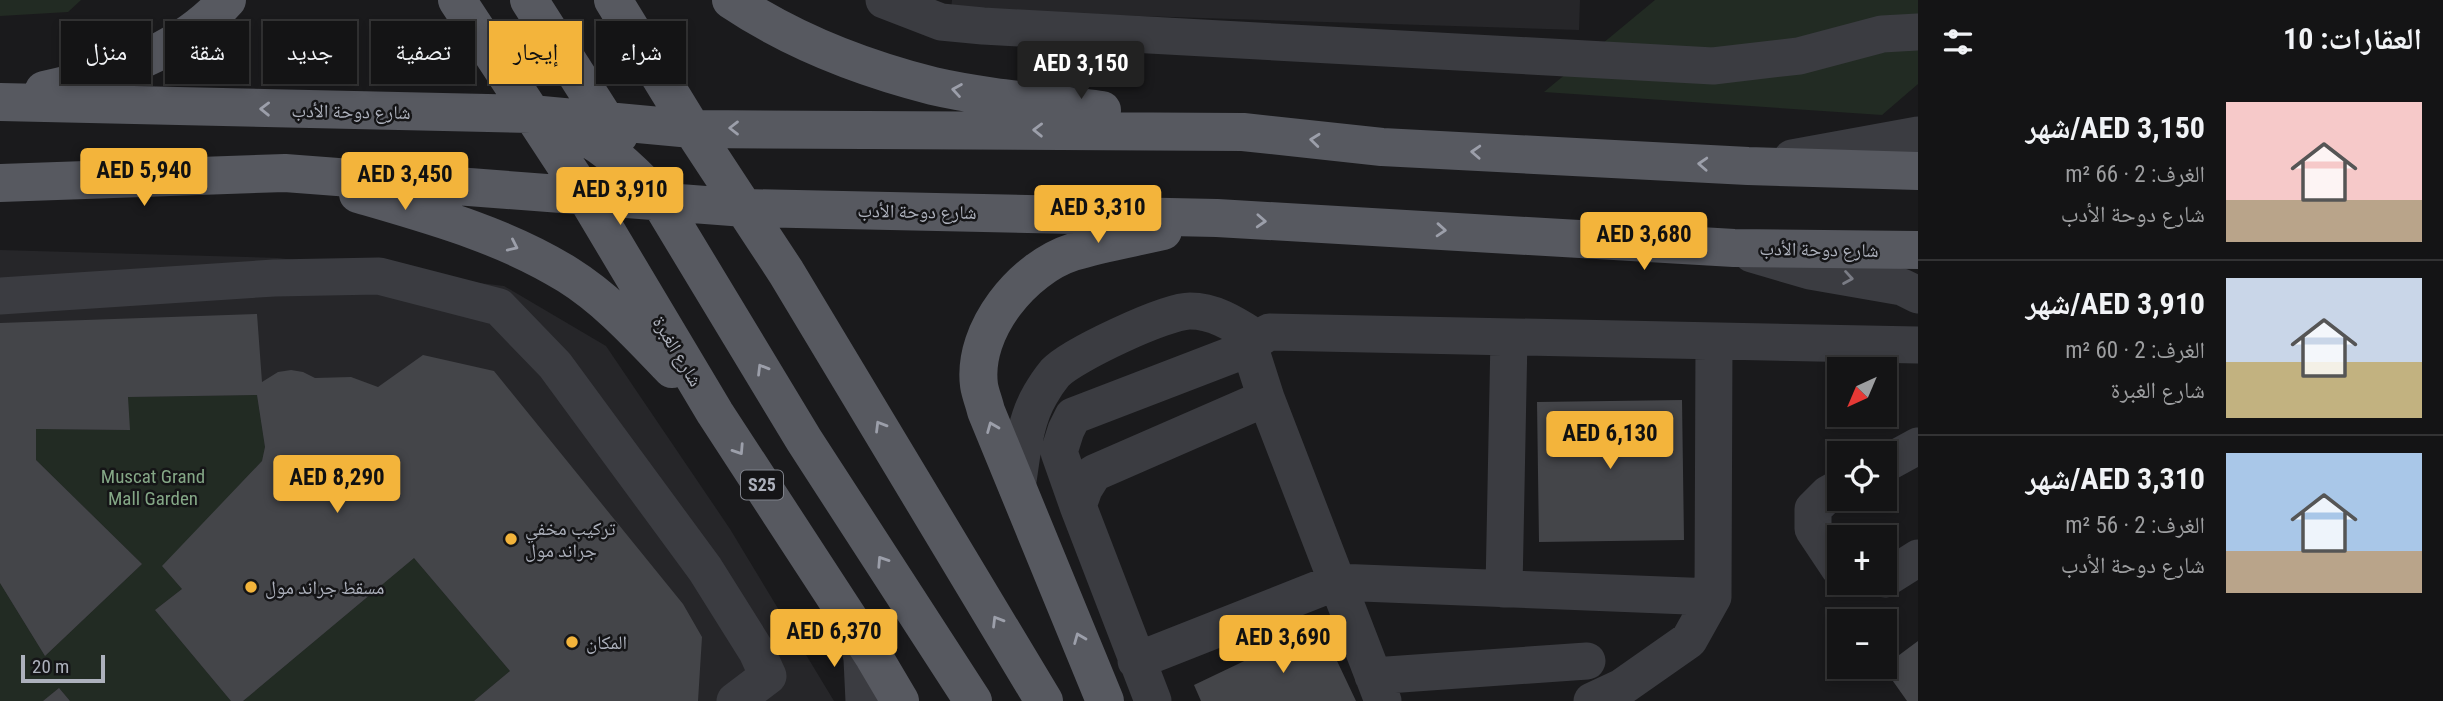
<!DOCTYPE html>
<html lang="ar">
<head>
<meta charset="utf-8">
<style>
  :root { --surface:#141415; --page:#1d1d1e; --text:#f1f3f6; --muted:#9d9ea0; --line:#333334; --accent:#f3b43b }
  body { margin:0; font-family:"Roboto Condensed","Noto Naskh Arabic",sans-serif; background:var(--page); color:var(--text); direction:rtl; height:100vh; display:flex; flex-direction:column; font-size:26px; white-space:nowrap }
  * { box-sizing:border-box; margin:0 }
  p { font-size:23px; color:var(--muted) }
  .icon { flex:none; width:38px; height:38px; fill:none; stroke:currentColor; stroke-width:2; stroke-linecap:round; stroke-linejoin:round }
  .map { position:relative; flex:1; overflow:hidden; direction:ltr }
  .panel { display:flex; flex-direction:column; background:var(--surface); width:525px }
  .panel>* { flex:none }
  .top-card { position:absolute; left:21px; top:21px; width:665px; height:63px; direction:rtl; display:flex; gap:14px }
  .needle { width:46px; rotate:224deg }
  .tools { position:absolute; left:1827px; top:357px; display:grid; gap:14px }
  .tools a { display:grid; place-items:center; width:70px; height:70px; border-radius:0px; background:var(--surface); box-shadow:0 4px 10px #0003,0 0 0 2px var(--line); font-size:35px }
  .scale { position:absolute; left:21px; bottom:18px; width:84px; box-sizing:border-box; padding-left:7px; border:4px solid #adb1bc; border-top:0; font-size:19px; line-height:24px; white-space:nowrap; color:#adb1bc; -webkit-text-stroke:5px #151517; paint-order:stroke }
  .price { position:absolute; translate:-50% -60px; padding:0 16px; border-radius:7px; background:var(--accent); color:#111; font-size:23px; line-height:46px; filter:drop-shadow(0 2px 4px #0008) }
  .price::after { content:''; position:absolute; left:50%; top:42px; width:21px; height:16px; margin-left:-10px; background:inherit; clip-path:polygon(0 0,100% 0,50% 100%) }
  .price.selected { background:#222; color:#fff }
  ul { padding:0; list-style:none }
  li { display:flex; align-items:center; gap:21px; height:175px; padding:0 21px }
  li+li { border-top:2px solid var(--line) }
  li span { display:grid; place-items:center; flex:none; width:196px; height:140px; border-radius:0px; color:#555 }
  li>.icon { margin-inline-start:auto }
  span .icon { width:84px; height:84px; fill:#fffc; stroke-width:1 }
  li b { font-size:30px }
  h2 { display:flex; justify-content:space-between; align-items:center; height:84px; padding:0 21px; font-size:30px }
  .tag { padding:0 24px; border-radius:0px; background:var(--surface); box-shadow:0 4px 10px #0003,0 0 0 2px var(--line); font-size:24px; line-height:63px }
  .tag.selected { background:var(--accent); color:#111 }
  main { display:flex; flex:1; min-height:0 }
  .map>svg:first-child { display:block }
</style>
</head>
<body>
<main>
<section class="panel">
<h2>العقارات: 10<svg class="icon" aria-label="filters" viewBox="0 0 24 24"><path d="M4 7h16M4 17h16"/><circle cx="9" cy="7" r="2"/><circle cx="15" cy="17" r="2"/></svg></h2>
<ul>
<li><span style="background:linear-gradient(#f6c9c9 70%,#b9a48a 0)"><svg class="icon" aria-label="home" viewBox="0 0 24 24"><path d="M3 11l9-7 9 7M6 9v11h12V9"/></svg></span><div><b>AED 3,150/شهر</b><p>الغرف: 2 · 66 m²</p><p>شارع دوحة الأدب</p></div></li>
<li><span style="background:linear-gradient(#c9d6e8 60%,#c2b280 0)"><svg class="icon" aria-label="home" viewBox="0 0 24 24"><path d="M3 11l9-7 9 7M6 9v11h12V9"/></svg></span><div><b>AED 3,910/شهر</b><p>الغرف: 2 · 60 m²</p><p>شارع الغبرة</p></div></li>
<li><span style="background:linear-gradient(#a9c7e8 70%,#b9a48a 0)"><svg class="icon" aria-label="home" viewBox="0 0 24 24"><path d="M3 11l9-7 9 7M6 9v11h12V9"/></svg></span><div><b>AED 3,310/شهر</b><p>الغرف: 2 · 56 m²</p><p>شارع دوحة الأدب</p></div></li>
</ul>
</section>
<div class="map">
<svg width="1918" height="701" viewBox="0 0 1918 701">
  <rect width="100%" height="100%" fill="#1a1a1c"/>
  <!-- built -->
  <path fill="#262629" d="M 952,0 L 1580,0 L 1579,30 L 951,10 Z
    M 0,250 L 278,258 L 504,286 L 606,346 L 730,529 L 834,701 L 0,701 Z"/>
  <!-- green -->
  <path fill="#222b23" d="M 0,0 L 81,0 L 68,12 L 0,16 Z
    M 1655,0 L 1918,0 L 1918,84 L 1882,115 L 1544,92 Z
    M 257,395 L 265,447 L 262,461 L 163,567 L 182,589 L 155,610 L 231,701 L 70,701 L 59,688 L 43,701 L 0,701 L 0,583 L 45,656 L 142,564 L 36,460 L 36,429 L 129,430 L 128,397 Z
    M 414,558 L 510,671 L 474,701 L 243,701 Z"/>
  <!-- building -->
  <path fill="#444549" d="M 257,314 L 262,382 L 278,372 L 291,370 L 303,372 L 315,378 L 351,377 L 378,387 L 423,355 L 494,371 L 683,604 L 702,637 L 698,701 L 474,701 L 510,671 L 414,558 L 243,701 L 231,701 L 155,610 L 182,589 L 162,566 L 262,461 L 265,447 L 257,395 L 128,397 L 130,430 L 36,429 L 36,460 L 142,564 L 45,656 L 0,583 L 0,323 Z
    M 1682,400 L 1684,540 L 1539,542 L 1537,402 Z
    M 1320,625 L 1356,701 L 1201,701 L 1194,685 Z
    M 1918,641 L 1918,701 L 1907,701 L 1883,667 Z
    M 59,688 L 70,701 L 43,701 Z"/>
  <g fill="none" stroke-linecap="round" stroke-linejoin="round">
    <!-- minor -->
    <path stroke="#3b3c41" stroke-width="37" d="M 884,0 L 941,22 L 983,26 L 1713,66 L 1799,56 L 1882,34 L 1918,32
      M 1792,158 L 1918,135
      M 1752,254 L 1810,271 L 1902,287 L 1918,295
      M 0,296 L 274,278 L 379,276 L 499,307 L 555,365 L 705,569 L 757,652 L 768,676 L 735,701
      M 1250,348 L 1266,398 L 1383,701
      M 1885,464 L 1918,446
      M 1017,487 C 1022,457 1024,422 1040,395 C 1044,388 1050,379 1055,373 C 1072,355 1166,311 1190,311 C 1216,311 1237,326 1258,339
      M 1839,488 L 1828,494 L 1813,509 L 1813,529 L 1839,568
      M 1078,506 L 1084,489 L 1094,473 L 1266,398
      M 1885,579 L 1918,558
      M 1504,589 L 1509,337
      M 857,632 L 862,659 L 864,701
      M 1136,661 L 1336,582 L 1713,597
      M 1373,676 L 1587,661
      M 1153,701 L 1078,506 L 1059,452 L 1066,430 L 1073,416 L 1250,348 L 1258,339 L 1269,332 L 1918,345
      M 1592,701 L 1622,687 L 1689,640 L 1713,597 L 1714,341"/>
    <!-- major -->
    <path stroke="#575960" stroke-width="38" d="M 457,0 L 585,195 L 715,413 L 874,657 L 900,701
      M 529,0 L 606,121 L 619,135
      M 613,0 L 692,129 L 786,272 L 1044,701
      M 731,0 C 792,41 862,68 933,86 C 985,98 1048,103 1102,110
      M 44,90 C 111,75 180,53 227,0
      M 0,102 L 531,114 L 692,129 L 1243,132 L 1382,147 L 1748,166 L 1918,171
      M 558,124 C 599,139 630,168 659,200 L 804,440 L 973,701
      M 0,183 L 285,173 L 745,208 L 1217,218 L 1734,248 L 1918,250
      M 358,194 C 430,215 504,235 568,275 C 608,300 640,336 672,369
      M 1105,701 L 986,411 C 984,402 980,393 979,385 C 972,330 1023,268 1073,252 C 1102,243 1133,238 1163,231"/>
  </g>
  <!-- one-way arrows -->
  <defs><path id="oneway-chevron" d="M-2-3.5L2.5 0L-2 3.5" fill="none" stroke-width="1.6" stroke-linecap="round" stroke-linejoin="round" transform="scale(1.75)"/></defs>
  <g stroke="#9c9faa">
    <use href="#oneway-chevron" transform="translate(957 90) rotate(-171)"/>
    <use href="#oneway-chevron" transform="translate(265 109) rotate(-179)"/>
    <use href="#oneway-chevron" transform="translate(734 128) rotate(180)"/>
    <use href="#oneway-chevron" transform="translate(1038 130) rotate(-179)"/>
    <use href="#oneway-chevron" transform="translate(1315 140) rotate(-174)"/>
    <use href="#oneway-chevron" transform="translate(1476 152) rotate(-177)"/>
    <use href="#oneway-chevron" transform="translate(1703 164) rotate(-177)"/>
    <use href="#oneway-chevron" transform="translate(1261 221) rotate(3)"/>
    <use href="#oneway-chevron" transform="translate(1441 230) rotate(4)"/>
    <use href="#oneway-chevron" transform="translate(513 246) rotate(25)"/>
    <use href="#oneway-chevron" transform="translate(762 369) rotate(-121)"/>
    <use href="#oneway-chevron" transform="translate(880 426) rotate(-121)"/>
    <use href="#oneway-chevron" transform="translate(992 427) rotate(-112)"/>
    <use href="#oneway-chevron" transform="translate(739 450) rotate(57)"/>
    <use href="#oneway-chevron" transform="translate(882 561) rotate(-123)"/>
    <use href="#oneway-chevron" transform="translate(997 621) rotate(-121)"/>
    <use href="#oneway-chevron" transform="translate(1079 638) rotate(-112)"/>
  </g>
  <use stroke="#7a7c85" href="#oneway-chevron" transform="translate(1848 278) rotate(9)"/>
  <!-- markers -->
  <g fill="#f3b43b" stroke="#151517" stroke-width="2.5">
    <circle cx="511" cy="539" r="7"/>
    <circle cx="251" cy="587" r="7"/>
    <circle cx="572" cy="642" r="7"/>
  </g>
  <g text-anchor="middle" stroke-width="5" stroke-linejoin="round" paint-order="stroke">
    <!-- shield labels -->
    <rect fill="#151517" stroke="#7f828a" stroke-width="2" x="741" y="470.5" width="42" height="29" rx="5"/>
    <g font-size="18" font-weight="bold" fill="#adb1bc">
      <text x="762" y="491">S25</text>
    </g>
    <!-- street labels -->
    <g font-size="19" fill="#adb1bc" stroke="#151517">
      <text transform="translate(351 111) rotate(1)" y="7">شارع دوحة الأدب</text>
      <text transform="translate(917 211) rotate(1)" y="7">شارع دوحة الأدب</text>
      <text transform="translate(1819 249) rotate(1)" y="7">شارع دوحة الأدب</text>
      <text transform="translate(678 351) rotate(59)" y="7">شارع الغبرة</text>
    </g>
    <!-- park labels -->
    <g font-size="19" fill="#84a786" stroke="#151517">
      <text x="153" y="483">Muscat Grand<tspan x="153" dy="22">Mall Garden</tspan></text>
    </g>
    <!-- poi labels -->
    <g font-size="19" fill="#adb1bc" stroke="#151517" text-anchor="start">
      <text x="525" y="535">تركيب مخفي<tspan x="525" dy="22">جراند مول</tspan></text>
      <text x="265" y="594">مسقط جراند مول</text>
      <text x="586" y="649">المكان</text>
    </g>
  </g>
</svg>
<div class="tools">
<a><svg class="needle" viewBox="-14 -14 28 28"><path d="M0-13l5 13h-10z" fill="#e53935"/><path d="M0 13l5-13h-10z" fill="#9d9ea0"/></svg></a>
<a><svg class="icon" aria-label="locate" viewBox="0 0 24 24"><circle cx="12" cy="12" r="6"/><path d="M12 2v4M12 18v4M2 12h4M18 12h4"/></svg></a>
<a>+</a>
<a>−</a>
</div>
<div class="scale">20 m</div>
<b class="price selected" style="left:1081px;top:101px">AED 3,150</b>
<b class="price" style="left:144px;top:208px">AED 5,940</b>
<b class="price" style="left:405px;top:212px">AED 3,450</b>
<b class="price" style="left:620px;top:227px">AED 3,910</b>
<b class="price" style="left:1098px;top:245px">AED 3,310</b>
<b class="price" style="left:1644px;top:272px">AED 3,680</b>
<b class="price" style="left:1610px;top:471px">AED 6,130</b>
<b class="price" style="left:337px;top:515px">AED 8,290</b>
<b class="price" style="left:834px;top:669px">AED 6,370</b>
<b class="price" style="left:1283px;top:675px">AED 3,690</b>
<div class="top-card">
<a class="tag">شراء</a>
<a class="tag selected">إيجار</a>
<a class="tag">تصفية</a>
<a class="tag">جديد</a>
<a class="tag">شقة</a>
<a class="tag">منزل</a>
</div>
</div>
</main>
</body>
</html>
